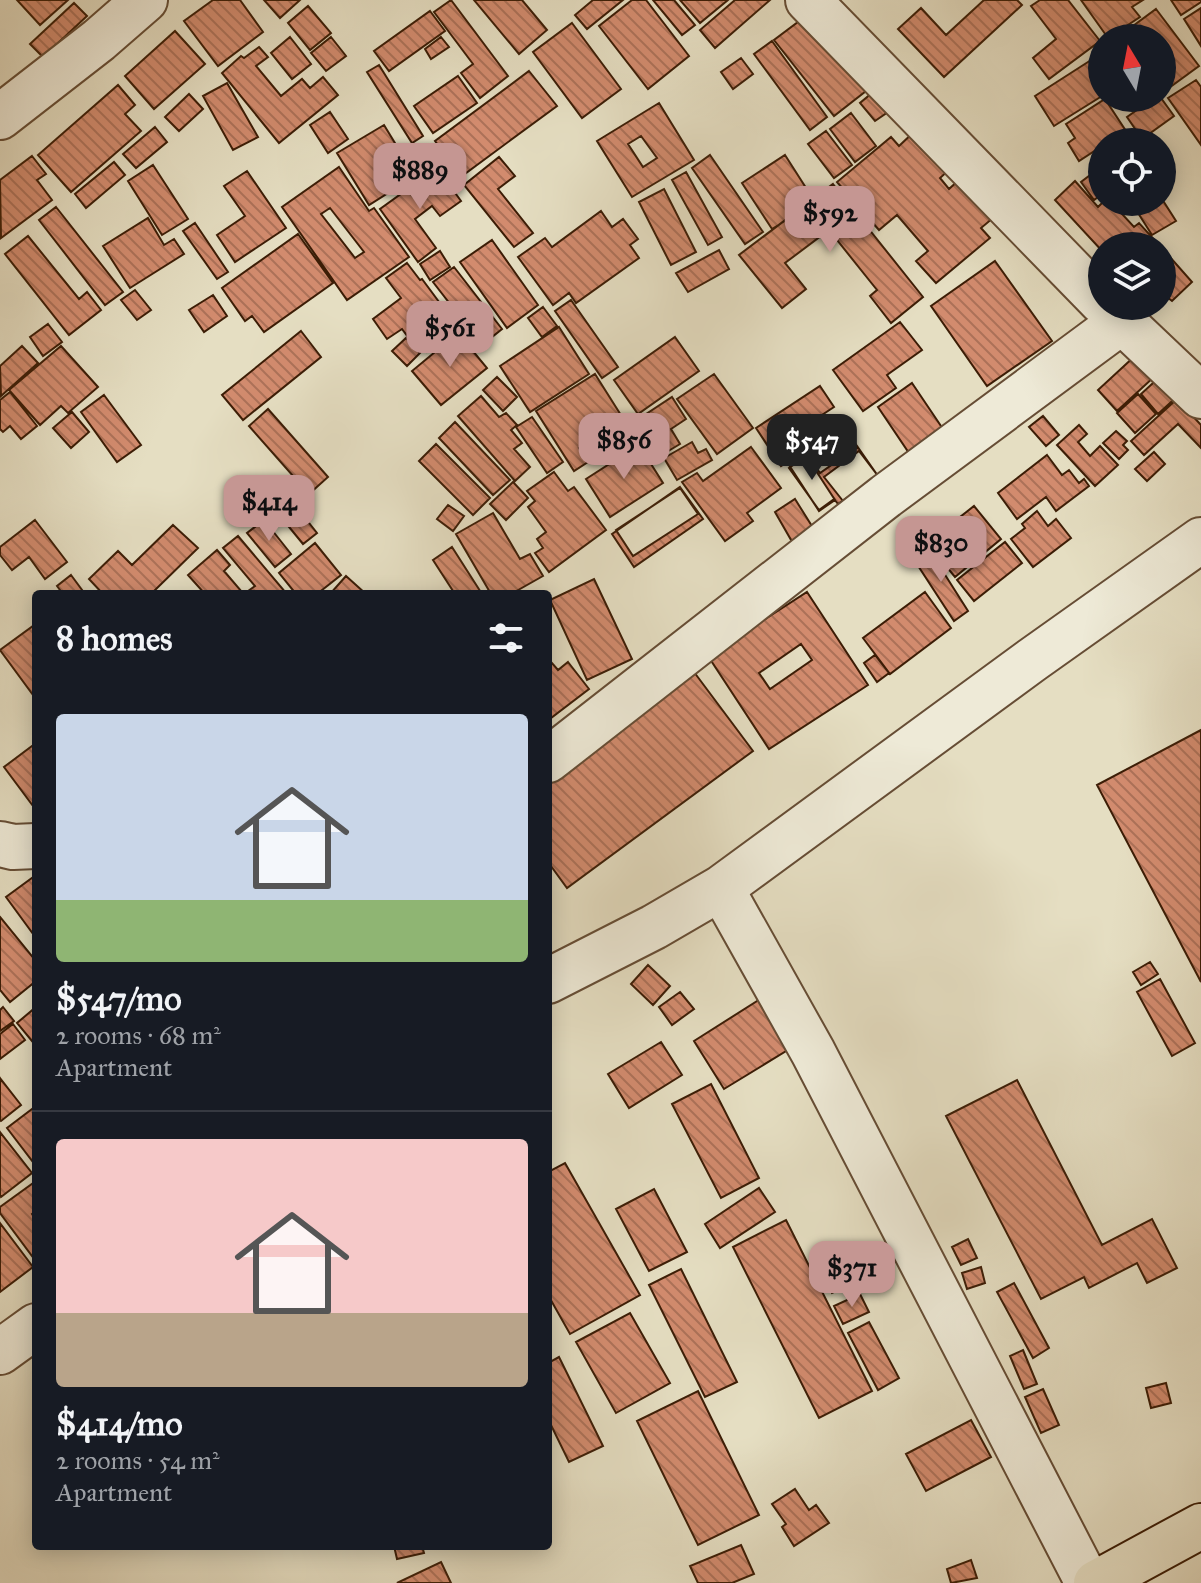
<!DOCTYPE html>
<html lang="en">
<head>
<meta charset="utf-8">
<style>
  :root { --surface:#171b24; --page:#242831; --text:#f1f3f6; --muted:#9ea1a6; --line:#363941; --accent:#c59692 }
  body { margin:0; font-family:"IM FELL Great Primer",serif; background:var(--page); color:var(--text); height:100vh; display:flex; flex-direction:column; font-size:30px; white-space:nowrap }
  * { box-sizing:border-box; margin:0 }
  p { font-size:26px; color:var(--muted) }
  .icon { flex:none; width:44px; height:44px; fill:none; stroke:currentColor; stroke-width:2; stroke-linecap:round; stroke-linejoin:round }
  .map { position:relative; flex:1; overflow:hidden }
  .details { position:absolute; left:32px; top:590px; width:520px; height:960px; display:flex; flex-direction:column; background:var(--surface); border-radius:8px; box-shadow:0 4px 20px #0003 }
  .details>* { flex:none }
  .needle { width:52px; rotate:350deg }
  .controls { position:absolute; left:1088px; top:24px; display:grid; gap:16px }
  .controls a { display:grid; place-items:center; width:88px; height:88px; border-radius:50%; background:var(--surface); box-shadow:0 4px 20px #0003; font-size:40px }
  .price { position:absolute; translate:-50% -68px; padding:0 18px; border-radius:16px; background:var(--accent); color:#111; font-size:26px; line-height:52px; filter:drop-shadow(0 2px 4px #0008) }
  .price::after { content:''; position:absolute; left:50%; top:48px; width:24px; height:18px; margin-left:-12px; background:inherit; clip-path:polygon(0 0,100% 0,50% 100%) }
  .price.selected { background:#222; color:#fff }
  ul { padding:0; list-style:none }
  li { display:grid; align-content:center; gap:16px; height:424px; padding:0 24px }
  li+li { border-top:2px solid var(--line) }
  li span { display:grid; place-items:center; height:248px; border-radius:8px; color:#555 }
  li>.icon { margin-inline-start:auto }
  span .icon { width:144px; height:144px; fill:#fffc; stroke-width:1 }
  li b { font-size:34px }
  h2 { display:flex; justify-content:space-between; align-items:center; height:96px; padding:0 24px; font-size:34px }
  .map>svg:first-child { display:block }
</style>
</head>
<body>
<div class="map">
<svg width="1201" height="1583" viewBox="0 0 1201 1583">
  <defs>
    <pattern id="building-back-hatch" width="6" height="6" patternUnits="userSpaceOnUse" patternTransform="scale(2)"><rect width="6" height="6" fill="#d28b6e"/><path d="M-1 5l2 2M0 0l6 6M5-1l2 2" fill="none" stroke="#ac7158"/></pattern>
  </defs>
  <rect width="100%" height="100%" fill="#e5dec2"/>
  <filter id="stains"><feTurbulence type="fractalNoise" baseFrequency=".0025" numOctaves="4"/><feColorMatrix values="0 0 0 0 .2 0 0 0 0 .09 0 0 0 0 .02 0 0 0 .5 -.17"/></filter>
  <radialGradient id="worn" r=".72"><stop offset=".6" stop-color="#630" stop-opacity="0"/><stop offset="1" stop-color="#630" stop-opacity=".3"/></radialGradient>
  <!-- building -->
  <path fill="url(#building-back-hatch)" stroke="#3c1d06" stroke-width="2" fill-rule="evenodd" d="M 17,0 L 68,0 L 40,25 Z
    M 213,0 L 240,0 L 263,32 L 218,66 L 184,21 Z
    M 264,0 L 300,0 L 280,18 Z
    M 451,0 L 508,76 L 480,98 L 461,73 L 473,64 L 434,12 Z
    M 474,0 L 522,0 L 547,30 L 519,54 Z
    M 593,0 L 623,0 L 587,29 L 575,15 Z
    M 632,0 L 646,0 L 689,56 L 648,89 L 599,26 Z
    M 653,0 L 674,0 L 695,25 L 682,35 Z
    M 680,0 L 728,0 L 700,23 Z
    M 735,0 L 770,0 L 715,48 L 700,30 Z
    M 984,0 L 1017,0 L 1022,5 L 944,77 L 898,29 L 921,8 L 946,35 Z
    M 1040,0 L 1068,0 L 1100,41 L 1049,79 L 1033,58 L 1056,39 L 1031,6 Z
    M 1081,0 L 1143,0 L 1132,7 L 1140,17 L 1108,38 Z
    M 1171,0 L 1201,0 L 1201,2 L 1181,15 Z
    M 74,3 L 87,16 L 43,57 L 30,44 Z
    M 308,6 L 331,33 L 310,50 L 288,23 Z
    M 1201,8 L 1201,46 L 1184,19 Z
    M 1156,9 L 1199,66 L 1162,93 L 1162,38 L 1118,37 Z
    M 430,11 L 445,31 L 389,71 L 374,51 Z
    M 806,16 L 866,91 L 834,116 L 774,40 Z
    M 572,23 L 621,89 L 582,118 L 533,52 Z
    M 175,31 L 205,64 L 154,109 L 125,76 Z
    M 290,37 L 311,64 L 292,79 L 271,53 Z
    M 331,37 L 346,56 L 326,71 L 311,53 Z
    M 441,37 L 449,47 L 431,59 L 425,49 Z
    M 772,41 L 827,117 L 810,130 L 754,54 Z
    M 259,47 L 268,57 L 256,66 L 281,96 L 302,79 L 310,88 L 323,77 L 338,95 L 279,143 L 222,73 L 241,56 L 244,58 Z
    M 1102,53 L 1102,96 L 1054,126 L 1035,96 Z
    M 741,58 L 753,74 L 733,89 L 721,72 Z
    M 379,65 L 423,136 L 412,143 L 367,72 Z
    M 529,71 L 557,106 L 462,176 L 435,141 Z
    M 458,76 L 477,103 L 433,133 L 414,106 Z
    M 1196,80 L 1201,87 L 1201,145 L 1168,98 Z
    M 227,83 L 258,137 L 233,150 L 203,96 Z
    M 118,85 L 135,105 L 125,114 L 141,131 L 71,192 L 38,155 Z
    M 872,93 L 888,112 L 875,121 L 860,103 Z
    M 189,94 L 203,109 L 179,131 L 165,117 Z
    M 1154,98 L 1161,98 L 1174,116 L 1142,139 L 1127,117 Z
    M 1105,99 L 1126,131 L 1108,142 L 1102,142 L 1102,146 L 1079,161 L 1068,143 L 1075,138 L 1066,124 Z
    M 659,103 L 694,160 L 632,197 L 597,141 ZM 641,136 L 657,158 L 643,167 L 628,144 Z
    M 330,112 L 348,139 L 328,153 L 310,125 Z
    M 851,113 L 876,146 L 855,162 L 830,129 Z
    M 384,125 L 415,176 L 369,205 L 337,153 Z
    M 155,127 L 167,142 L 136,168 L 123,154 Z
    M 916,130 L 950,169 L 940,178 L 949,189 L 960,179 L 993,218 L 981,228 L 990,238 L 936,283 L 916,261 L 928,251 L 897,215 L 879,230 L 837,182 L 891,137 L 899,146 Z
    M 826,131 L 852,165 L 834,178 L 808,144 Z
    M 710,155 L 763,232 L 745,244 L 692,168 Z
    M 785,155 L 815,202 L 772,229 L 742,183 Z
    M 32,156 L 46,174 L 37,180 L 52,200 L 1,238 L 0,180 Z
    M 499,157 L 515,176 L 498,189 L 533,233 L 514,247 L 464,185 Z
    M 114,162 L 125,175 L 86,208 L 75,194 Z
    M 153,165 L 188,219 L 162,235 L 128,181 Z
    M 1102,166 L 1102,194 L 1094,200 L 1081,182 Z
    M 339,167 L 369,211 L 374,208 L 409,257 L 347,300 L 282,207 ZM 330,208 L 364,252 L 355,258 L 321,214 Z
    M 437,168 L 461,201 L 440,216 L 432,206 L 415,219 L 436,248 L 418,262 L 380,209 Z
    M 247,171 L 286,228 L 235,262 L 217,235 L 245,216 L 224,186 Z
    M 686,172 L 722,237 L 708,245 L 672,180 Z
    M 1075,181 L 1098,207 L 1103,202 L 1111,202 L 1134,227 L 1139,223 L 1160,246 L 1102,246 L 1102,251 L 1055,200 Z
    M 833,184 L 923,297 L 891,323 L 870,296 L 877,290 L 829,230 L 785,263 L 806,289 L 782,308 L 739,255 Z
    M 664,189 L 696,252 L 671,265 L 639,202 Z
    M 1162,199 L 1176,221 L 1152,235 L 1131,202 L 1162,202 Z
    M 56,207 L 123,292 L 105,305 L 39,220 Z
    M 601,211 L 612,227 L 623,219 L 638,239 L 630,245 L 639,258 L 576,303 L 569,293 L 553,305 L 518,257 L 545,238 L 552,247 Z
    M 148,218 L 164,245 L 174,239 L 184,254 L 130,288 L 103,246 Z
    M 195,223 L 228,272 L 217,279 L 183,231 Z
    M 298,234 L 333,283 L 264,332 L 252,316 L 245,321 L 222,288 Z
    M 28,236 L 79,299 L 87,292 L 101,310 L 69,335 L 5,254 Z
    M 492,240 L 538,305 L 507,328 L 460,262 Z
    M 1162,248 L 1192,282 L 1172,301 L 1167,297 L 1162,301 Z
    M 719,250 L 729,269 L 688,292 L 676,273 Z
    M 440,251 L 450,267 L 430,280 L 420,264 Z
    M 995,261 L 1052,341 L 987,386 L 931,306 Z
    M 407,263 L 420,280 L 422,279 L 445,310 L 408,337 L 402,329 L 387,339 L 373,319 L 401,298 L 386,278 Z
    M 454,267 L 502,329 L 482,345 L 433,282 Z
    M 135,290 L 151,310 L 137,320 L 121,300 Z
    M 213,295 L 227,316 L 204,332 L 189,310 Z
    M 571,300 L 618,367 L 602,378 L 555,311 Z
    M 543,307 L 557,326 L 542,337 L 528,318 Z
    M 900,322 L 922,350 L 887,375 L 896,388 L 863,411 L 833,370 Z
    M 48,324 L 62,342 L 43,356 L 30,337 Z
    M 435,324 L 446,338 L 427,352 L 416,339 Z
    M 559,327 L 589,374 L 530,412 L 500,366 Z
    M 301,331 L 321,357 L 243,420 L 222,395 Z
    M 458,333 L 487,368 L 441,405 L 412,371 Z
    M 675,337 L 699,371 L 638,414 L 614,380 Z
    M 406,338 L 420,353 L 407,366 L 392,351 Z
    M 22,346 L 38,363 L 1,396 L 0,366 Z
    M 61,346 L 98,387 L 68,413 L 61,406 L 40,425 L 9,390 Z
    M 1136,355 L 1155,376 L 1117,411 L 1098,390 Z
    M 1164,373 L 1182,392 L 1158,414 L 1141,394 Z
    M 595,374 L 636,439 L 617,451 L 604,432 L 579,448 L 588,462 L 574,471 L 536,411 Z
    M 714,374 L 753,428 L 717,454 L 677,399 Z
    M 497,377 L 517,397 L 503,411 L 483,390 Z
    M 912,383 L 945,432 L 911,456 L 878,407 Z
    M 820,386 L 834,407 L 790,436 L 801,453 L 781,466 L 756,428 Z
    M 10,392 L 37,426 L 21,439 L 10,426 L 3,432 L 0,429 L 0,400 Z
    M 1138,394 L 1156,414 L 1135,433 L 1117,413 Z
    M 104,395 L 141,445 L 117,462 L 81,412 Z
    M 481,396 L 499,417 L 506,413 L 517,425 L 511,430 L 522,443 L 514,449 L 530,467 L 515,481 L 458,416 Z
    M 672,397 L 686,419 L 671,429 L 680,444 L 660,456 L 637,420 Z
    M 1177,399 L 1201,425 L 1201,448 L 1178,424 L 1144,455 L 1131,441 Z
    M 268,409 L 328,477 L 309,494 L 249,426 Z
    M 72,412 L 89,432 L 71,448 L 53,428 Z
    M 1043,416 L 1059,435 L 1046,446 L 1029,427 Z
    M 532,417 L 563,462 L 547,473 L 516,427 Z
    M 823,421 L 829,431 L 841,423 L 878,476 L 838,504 L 834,499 L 819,510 L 789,468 L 809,454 L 798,438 Z
    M 455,422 L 510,480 L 493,495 L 439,438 Z
    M 841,424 L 857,447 L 820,473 L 804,450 Z
    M 1079,425 L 1087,434 L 1078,442 L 1090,456 L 1100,446 L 1118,465 L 1095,486 L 1057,445 Z
    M 1116,431 L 1127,441 L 1123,445 L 1128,450 L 1119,459 L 1103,443 Z
    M 692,442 L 698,453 L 706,449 L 712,460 L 677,480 L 664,458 Z
    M 436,444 L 490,498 L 473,515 L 419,461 Z
    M 639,445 L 663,483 L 610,517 L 586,479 Z
    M 751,447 L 781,488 L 747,513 L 753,521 L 725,541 L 682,482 L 697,473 L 703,481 Z
    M 859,451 L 878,476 L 843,501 L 824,477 Z
    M 1154,452 L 1165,464 L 1147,481 L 1135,469 Z
    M 805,454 L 835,500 L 819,511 L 789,465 Z
    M 1047,455 L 1062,475 L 1069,470 L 1079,483 L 1084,479 L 1089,486 L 1056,511 L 1046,497 L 1017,519 L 998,493 Z
    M 554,472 L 568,491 L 574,487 L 606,530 L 549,572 L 535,553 L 543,548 L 537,539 L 546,532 L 528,507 L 535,501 L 527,491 Z
    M 513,482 L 528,498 L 506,520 L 490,504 Z
    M 680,487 L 703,519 L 634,567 L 612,534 Z
    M 680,488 L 698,514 L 633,556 L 616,530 Z
    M 290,499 L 317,533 L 303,544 L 276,511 Z
    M 795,499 L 820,539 L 798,552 L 775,512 Z
    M 448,505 L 464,516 L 453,531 L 437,519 Z
    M 974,506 L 1001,539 L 955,577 L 927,543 Z
    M 1037,511 L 1048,526 L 1056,519 L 1071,538 L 1033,567 L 1011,539 L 1025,528 L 1022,524 Z
    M 493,513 L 520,559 L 530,554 L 543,576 L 511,594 L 491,594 L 456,534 Z
    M 35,520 L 67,562 L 45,579 L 29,557 L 12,570 L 0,555 L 0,547 Z
    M 264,520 L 291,554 L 275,567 L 247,533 Z
    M 173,525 L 198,548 L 151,594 L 103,594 L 89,579 L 118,551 L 132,565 Z
    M 238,536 L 286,593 L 285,594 L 244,594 L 255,586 L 223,548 Z
    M 1005,542 L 1022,563 L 974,601 L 957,580 Z
    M 315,543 L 341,575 L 317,594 L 296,594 L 279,573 Z
    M 452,547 L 482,594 L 455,594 L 433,560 Z
    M 928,548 L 968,611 L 954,621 L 913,558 Z
    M 217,550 L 230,565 L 224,571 L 242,592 L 239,594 L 205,594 L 188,575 Z
    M 71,575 L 85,594 L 63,594 L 57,586 Z
    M 346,576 L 366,594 L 330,594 Z
    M 594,579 L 632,659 L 587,680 L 550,600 Z
    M 807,592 L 868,685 L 769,749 L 708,656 ZM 801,644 L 812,660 L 770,689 L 759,673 Z
    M 925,592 L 951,628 L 890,674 L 863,638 Z
    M 33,626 L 36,630 L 36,692 L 33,695 L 0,650 Z
    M 875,655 L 889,673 L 877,682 L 864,663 Z
    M 568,662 L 589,689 L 551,718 L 548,714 L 548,666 L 552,663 L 558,670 Z
    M 694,672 L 753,751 L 567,888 L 548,862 L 548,779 Z
    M 1201,730 L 1201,982 L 1097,785 Z
    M 36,743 L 36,810 L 4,767 Z
    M 36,875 L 36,938 L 6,897 Z
    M 0,917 L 36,961 L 36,981 L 10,1002 L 0,990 Z
    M 1150,962 L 1158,974 L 1141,985 L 1133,972 Z
    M 648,965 L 670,986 L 653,1005 L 631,984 Z
    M 1160,979 L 1195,1043 L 1172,1056 L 1137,992 Z
    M 680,992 L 694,1009 L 672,1025 L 659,1007 Z
    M 765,996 L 796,1045 L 724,1089 L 694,1041 Z
    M 3,1007 L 14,1021 L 0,1031 L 0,1010 Z
    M 36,1007 L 36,1046 L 17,1023 Z
    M 13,1024 L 25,1040 L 0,1059 L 0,1034 Z
    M 661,1042 L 682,1075 L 629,1108 L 608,1074 Z
    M 0,1078 L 21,1105 L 1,1121 L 0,1120 Z
    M 1017,1080 L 1102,1245 L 1152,1219 L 1177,1268 L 1147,1283 L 1137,1263 L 1089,1288 L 1084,1277 L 1041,1299 L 946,1116 Z
    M 711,1084 L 759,1178 L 721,1198 L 672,1104 Z
    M 36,1106 L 36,1166 L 7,1128 Z
    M 0,1132 L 32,1173 L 1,1197 L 0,1195 Z
    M 565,1163 L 640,1295 L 570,1334 L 548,1295 L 548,1172 Z
    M 36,1181 L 36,1211 L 32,1214 L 36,1220 L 35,1260 L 0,1213 L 0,1207 Z
    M 759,1188 L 775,1212 L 720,1248 L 705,1224 Z
    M 654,1189 L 687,1252 L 649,1271 L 616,1209 Z
    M 786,1220 L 872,1391 L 819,1418 L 733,1247 Z
    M 0,1223 L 33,1267 L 0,1292 Z
    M 968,1239 L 977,1258 L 961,1265 L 952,1247 Z
    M 847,1261 L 856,1282 L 832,1293 L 823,1272 Z
    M 981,1267 L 985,1283 L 967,1289 L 962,1273 Z
    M 681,1269 L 737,1382 L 705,1397 L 649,1285 Z
    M 1014,1283 L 1049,1348 L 1033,1358 L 997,1292 Z
    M 860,1294 L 869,1312 L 843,1324 L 834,1306 Z
    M 630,1313 L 670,1383 L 616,1413 L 576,1342 Z
    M 869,1322 L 899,1378 L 878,1390 L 848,1333 Z
    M 1023,1350 L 1037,1384 L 1024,1389 L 1010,1356 Z
    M 559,1357 L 603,1446 L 569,1462 L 548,1419 L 548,1363 Z
    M 1166,1383 L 1171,1403 L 1151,1408 L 1146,1388 Z
    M 1043,1389 L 1059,1425 L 1041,1433 L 1025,1397 Z
    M 698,1391 L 759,1515 L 698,1545 L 637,1421 Z
    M 971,1420 L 991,1457 L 926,1491 L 906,1454 Z
    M 795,1489 L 809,1510 L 816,1505 L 829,1523 L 794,1546 L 782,1527 L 786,1524 L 772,1504 Z
    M 741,1545 L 754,1574 L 732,1583 L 698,1583 L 690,1566 Z
    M 394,1546 L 422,1546 L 424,1553 L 397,1559 Z
    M 971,1560 L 977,1578 L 951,1583 L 947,1569 Z
    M 441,1562 L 451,1583 L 397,1583 Z"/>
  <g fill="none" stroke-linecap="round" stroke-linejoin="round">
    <!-- minor casing -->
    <g stroke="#664d35" stroke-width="48">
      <path id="minor" d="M 808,0 L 1102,302
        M 0,117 L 99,40 L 145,0
        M 1106,306 L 1201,396
        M 548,760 L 886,496 L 1121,322
        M 0,844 L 13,847 L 36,846
        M 721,888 L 813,1052 L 1088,1583
        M 548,981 L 654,927 L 721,888 L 1032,660 L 1201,540
        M 0,1352 L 36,1326"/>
    </g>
    <!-- highway casing -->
    <g stroke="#3c1d06" stroke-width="48">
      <path id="highway" d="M 1096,1583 L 1201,1526"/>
    </g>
    <!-- minor -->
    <use href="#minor" stroke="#eeead7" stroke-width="44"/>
    <!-- highway -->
    <use href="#highway" stroke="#e5dec2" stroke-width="44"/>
  </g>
  <rect width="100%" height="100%" filter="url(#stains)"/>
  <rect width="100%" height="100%" fill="url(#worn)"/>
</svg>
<div class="controls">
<a><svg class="needle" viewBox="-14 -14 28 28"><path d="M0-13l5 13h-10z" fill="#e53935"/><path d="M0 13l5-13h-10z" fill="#9ea1a6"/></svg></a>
<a><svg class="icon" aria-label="locate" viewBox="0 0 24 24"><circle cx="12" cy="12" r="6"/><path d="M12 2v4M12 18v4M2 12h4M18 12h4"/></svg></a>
<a><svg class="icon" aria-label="layers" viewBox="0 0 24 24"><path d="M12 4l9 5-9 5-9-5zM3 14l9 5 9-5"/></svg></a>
</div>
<b class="price" style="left:420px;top:211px">$889</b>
<b class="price" style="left:830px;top:254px">$592</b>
<b class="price" style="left:450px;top:369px">$561</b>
<b class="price" style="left:624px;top:481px">$856</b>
<b class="price selected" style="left:812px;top:482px">$547</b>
<b class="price" style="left:269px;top:543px">$414</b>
<b class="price" style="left:941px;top:584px">$830</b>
<b class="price" style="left:852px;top:1309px">$371</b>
<section class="details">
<h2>8 homes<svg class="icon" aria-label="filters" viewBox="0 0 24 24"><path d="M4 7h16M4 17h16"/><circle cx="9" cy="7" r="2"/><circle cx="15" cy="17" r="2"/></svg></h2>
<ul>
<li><span style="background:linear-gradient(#c9d6e8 75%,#8fb573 0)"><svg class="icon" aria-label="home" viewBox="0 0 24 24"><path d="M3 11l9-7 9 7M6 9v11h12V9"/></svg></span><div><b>$547/mo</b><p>2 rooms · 68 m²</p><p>Apartment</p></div></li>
<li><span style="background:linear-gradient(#f6c9c9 70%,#b9a48a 0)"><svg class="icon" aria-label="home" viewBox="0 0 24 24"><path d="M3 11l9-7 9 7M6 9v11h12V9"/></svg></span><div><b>$414/mo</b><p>2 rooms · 54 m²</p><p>Apartment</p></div></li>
</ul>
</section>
</div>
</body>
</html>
